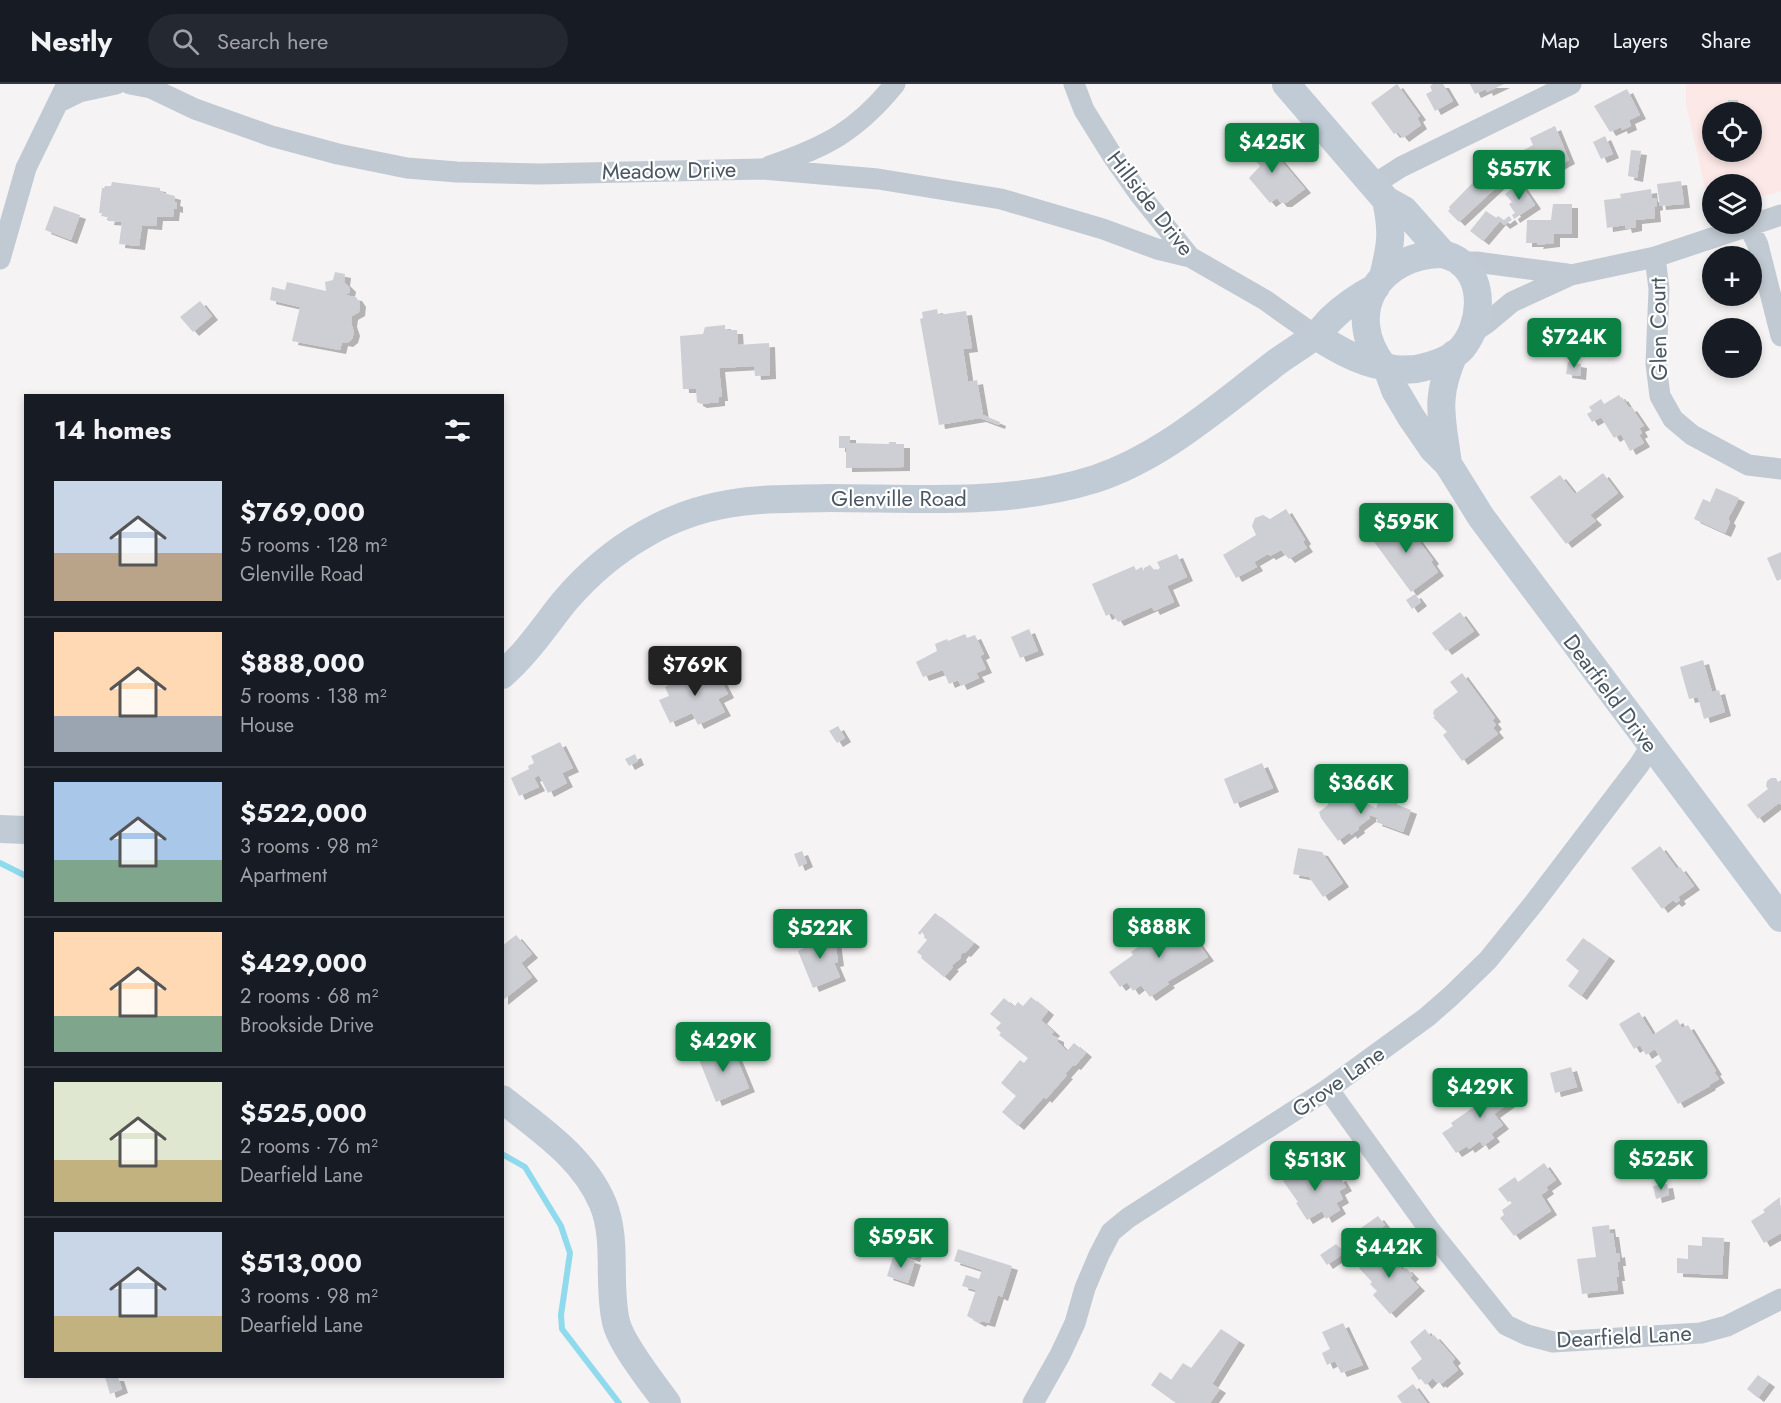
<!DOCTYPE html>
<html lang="en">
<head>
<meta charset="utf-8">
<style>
  :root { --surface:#171b24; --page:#242831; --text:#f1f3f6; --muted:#9ea1a6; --line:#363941; --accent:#0b8043 }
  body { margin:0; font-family:Jost,sans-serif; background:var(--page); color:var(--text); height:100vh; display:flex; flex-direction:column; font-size:22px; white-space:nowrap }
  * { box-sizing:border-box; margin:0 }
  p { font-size:20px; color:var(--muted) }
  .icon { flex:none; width:33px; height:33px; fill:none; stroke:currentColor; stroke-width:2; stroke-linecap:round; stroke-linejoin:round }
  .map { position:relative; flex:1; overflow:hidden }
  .details { position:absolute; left:24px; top:310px; width:480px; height:984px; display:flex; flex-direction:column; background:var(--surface); border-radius:0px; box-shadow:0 3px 9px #0003 }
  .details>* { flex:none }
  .controls { position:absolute; left:1702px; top:18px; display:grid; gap:12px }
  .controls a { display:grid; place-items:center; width:60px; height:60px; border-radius:50%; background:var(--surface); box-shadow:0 3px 9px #0003; font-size:30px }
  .price { position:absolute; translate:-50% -51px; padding:0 14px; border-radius:6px; background:var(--accent); color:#fff; font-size:20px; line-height:39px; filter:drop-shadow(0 2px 3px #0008) }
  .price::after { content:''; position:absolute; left:50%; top:36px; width:18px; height:14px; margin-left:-9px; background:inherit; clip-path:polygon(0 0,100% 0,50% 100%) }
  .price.current { background:#222; color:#fff }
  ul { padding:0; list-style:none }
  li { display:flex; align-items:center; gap:18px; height:150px; padding:0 30px }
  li+li { border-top:2px solid var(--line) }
  li span { display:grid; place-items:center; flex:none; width:168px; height:120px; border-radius:0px; color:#555 }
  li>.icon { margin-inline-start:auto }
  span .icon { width:72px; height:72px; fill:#fffc; stroke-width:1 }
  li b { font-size:26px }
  h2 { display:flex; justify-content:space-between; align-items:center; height:72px; padding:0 30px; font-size:26px }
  header { display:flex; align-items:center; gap:36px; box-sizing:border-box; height:84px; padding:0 30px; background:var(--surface); border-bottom:2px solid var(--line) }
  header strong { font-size:28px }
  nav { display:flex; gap:33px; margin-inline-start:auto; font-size:21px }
  .search { width:420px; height:54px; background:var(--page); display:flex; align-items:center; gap:15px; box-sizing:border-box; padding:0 21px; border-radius:33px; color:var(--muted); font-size:22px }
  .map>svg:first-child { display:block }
</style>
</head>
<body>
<header>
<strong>Nestly</strong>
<div class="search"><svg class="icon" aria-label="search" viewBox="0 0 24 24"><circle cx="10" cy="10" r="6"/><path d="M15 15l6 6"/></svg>Search here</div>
<nav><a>Map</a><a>Layers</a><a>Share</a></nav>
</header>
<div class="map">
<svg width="1781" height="1319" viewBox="0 0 1781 1319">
  <defs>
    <filter id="shadow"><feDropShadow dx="6" dy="4" stdDeviation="0" flood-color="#0004"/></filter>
  </defs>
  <rect width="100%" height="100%" fill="#f5f3f3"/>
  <!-- medical -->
  <path fill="#fce8e6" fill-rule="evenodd" d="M 1686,0 L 1781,0 L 1781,107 L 1752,116 L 1752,100 L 1713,100 L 1713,129 L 1711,130 L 1686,20 ZM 1713,28 L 1752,28 L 1752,68 L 1713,68 Z"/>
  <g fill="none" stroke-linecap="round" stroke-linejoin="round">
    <!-- stream -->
    <path stroke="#90daee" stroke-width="6" d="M 0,779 L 26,792
      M 502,1070 L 525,1083 L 561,1142 L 570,1169 L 561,1231 L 562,1245 L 619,1319"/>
  </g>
  <!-- building -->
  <path fill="#cdcfd5" filter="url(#shadow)" d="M 1397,0 L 1420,32 L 1417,34 L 1421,41 L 1403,54 L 1398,48 L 1394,50 L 1371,19 Z
    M 1433,0 L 1443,0 L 1453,17 L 1435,27 L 1426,10 L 1432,7 L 1430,2 Z
    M 1470,0 L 1504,0 L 1487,8 L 1486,5 L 1475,10 Z
    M 1627,5 L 1640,31 L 1629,36 L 1631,42 L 1622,46 L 1621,43 L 1610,48 L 1594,22 Z
    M 1728,16 L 1738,16 L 1738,28 L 1727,28 Z
    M 1555,42 L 1569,76 L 1541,91 L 1535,80 L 1530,82 L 1521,92 L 1508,79 L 1517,69 L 1523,75 L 1525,74 L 1522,67 L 1533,61 L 1530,54 Z
    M 1257,51 L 1260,55 L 1262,54 L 1305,105 L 1286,119 L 1281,119 L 1277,114 L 1270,119 L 1249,94 L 1260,82 L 1247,67 L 1248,65 L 1245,61 Z
    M 1605,52 L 1613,70 L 1601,75 L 1593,58 Z
    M 1631,66 L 1641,67 L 1637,94 L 1628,92 Z
    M 1498,75 L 1503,81 L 1496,87 L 1492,80 Z
    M 1489,82 L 1503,97 L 1459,138 L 1448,127 L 1450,125 L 1449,123 Z
    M 1681,97 L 1684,120 L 1660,122 L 1657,100 Z
    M 112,98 L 160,104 L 160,108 L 175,112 L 174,118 L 177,119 L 177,125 L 174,124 L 173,133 L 157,133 L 156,142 L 142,141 L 139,162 L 119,160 L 122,138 L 108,137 L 109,133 L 101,132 L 102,129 L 99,129 L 102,104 L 104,104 L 105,102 L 111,102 Z
    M 1520,99 L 1535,121 L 1514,135 L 1512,131 L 1515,129 L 1509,120 L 1512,118 L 1505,110 Z
    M 1651,105 L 1652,114 L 1656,114 L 1657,122 L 1654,123 L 1655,134 L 1636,136 L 1636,143 L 1626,145 L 1625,141 L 1607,144 L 1604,116 L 1621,114 L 1620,110 Z
    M 1553,120 L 1572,120 L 1572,150 L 1554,150 L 1554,159 L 1537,161 L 1538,159 L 1526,159 L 1527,136 L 1551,136 Z
    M 54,122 L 80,131 L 71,156 L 45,146 Z
    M 1486,127 L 1496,134 L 1498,132 L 1504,136 L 1509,132 L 1512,136 L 1504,141 L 1500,137 L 1483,157 L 1470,147 Z
    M 335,188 L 345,190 L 344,198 L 350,204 L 349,209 L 344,211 L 356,213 L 360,219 L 359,228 L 352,232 L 351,239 L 354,248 L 352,255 L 347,259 L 342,258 L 340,266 L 292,257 L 300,223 L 270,216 L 272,203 L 285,206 L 287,198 L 326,207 L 325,198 L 333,196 Z
    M 200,217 L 212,232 L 193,248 L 180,233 Z
    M 937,225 L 938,231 L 966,227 L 972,264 L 963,265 L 968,298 L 977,296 L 983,331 L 1000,338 L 999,341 L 980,334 L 939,341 L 920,235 L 923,234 L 922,228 Z
    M 725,241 L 725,246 L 737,246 L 738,261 L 769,259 L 770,291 L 755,292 L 754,282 L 719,284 L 722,313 L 719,313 L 719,318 L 701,320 L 697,318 L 696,305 L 683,305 L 680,252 L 703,250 L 705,243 Z
    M 1568,278 L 1581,280 L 1580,292 L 1566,290 Z
    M 1619,311 L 1621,314 L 1622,313 L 1629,324 L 1631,323 L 1644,342 L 1639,344 L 1642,349 L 1639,351 L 1644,359 L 1630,367 L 1621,350 L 1614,354 L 1601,333 L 1592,338 L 1587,330 L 1592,327 L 1589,323 L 1601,315 L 1604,320 Z
    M 839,352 L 850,352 L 850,359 L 889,360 L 889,358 L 896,358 L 896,360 L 904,360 L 904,383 L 846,384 L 846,364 L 839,364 Z
    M 1603,389 L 1618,409 L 1590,431 L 1596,437 L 1566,460 L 1530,413 L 1560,391 L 1575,410 Z
    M 1716,404 L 1739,414 L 1728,435 L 1730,438 L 1725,449 L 1694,435 L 1703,415 L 1710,418 Z
    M 1286,425 L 1305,456 L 1303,458 L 1307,464 L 1289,475 L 1281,466 L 1270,472 L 1268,470 L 1254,478 L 1257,483 L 1236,494 L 1223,471 L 1256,451 L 1252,442 L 1255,434 L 1263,431 L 1270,435 Z
    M 1401,433 L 1433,476 L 1431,478 L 1438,488 L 1411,508 L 1372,455 Z
    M 1781,468 L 1781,495 L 1777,497 L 1767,474 Z
    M 1177,470 L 1187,493 L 1167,502 L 1174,518 L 1154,527 L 1152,523 L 1118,538 L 1112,529 L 1106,532 L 1092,500 L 1134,482 L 1136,486 L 1142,483 L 1144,487 L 1144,484 L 1150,481 L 1155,487 L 1160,484 L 1157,478 Z
    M 1415,510 L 1421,518 L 1412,525 L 1406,516 Z
    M 1460,528 L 1474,547 L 1446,567 L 1432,549 Z
    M 1029,545 L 1038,567 L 1020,574 L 1011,553 Z
    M 965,550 L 967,554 L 975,551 L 984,570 L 980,572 L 986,585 L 976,589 L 979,594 L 961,602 L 958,596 L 949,600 L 943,586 L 923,593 L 916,578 L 937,567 L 935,560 L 947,555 L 948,557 Z
    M 1703,576 L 1712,608 L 1719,606 L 1725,628 L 1704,635 L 1698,613 L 1689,615 L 1680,583 Z
    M 703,583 L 708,592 L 717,588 L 728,610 L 718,615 L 725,628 L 698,641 L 692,629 L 670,639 L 659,616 L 669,612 L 665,603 Z
    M 1462,589 L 1495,634 L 1492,636 L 1496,641 L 1493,644 L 1498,650 L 1462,677 L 1443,651 L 1447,648 L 1433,633 L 1435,632 L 1433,630 L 1434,626 L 1458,608 L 1450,598 Z
    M 838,642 L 845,654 L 837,659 L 829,647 Z
    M 560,658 L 573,684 L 562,689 L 567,699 L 548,709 L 539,691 L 534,694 L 539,703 L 519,712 L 511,694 L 529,685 L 528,682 L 534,679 L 531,672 Z
    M 635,670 L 638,677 L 629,682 L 625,675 Z
    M 1262,679 L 1273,704 L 1234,720 L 1224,695 Z
    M 1771,694 L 1776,694 L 1778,698 L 1781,696 L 1781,721 L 1779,719 L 1758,735 L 1747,721 L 1768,705 L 1766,702 L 1767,697 Z
    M 1335,707 L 1341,708 L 1347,715 L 1352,711 L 1362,724 L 1368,720 L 1376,724 L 1381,711 L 1391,715 L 1390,718 L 1411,726 L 1403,748 L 1376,738 L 1378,734 L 1370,731 L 1370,734 L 1358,743 L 1359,745 L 1351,751 L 1350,748 L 1338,757 L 1321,734 L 1319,728 L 1328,721 L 1327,713 Z
    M 1660,762 L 1677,785 L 1680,783 L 1694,802 L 1678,813 L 1680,816 L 1676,819 L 1673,816 L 1662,825 L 1631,784 Z
    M 1298,764 L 1322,768 L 1343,799 L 1323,813 L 1309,793 L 1293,790 Z
    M 802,767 L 807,779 L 799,783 L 794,770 Z
    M 935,829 L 974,859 L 965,869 L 963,868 L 960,872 L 961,874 L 951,882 L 953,883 L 944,893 L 921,874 L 922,872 L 917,868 L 927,856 L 922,848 L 920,851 L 918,849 Z
    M 1153,836 L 1166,855 L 1185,841 L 1208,873 L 1167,898 L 1169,900 L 1150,913 L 1141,901 L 1133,907 L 1127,898 L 1120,903 L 1109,888 L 1133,871 L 1131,868 L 1146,857 L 1138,846 Z
    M 834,848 L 838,878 L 834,879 L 840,893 L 813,904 L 798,867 L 804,864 L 802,860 Z
    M 516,851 L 532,870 L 521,879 L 532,893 L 502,917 L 502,862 Z
    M 1583,854 L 1609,873 L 1581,912 L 1568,902 L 1579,887 L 1566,876 Z
    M 1031,913 L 1048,927 L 1041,936 L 1054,948 L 1051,951 L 1058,954 L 1058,958 L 1067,967 L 1074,959 L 1086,969 L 1075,982 L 1073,981 L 1065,990 L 1067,991 L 1046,1015 L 1044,1013 L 1018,1042 L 1002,1028 L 1016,1012 L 1001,999 L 1020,976 L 1024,979 L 1028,974 L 999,951 L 1001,949 L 996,944 L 1001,939 L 990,930 L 1004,914 L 1014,923 L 1018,918 L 1023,922 Z
    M 1639,928 L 1653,951 L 1677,935 L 1682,944 L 1688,941 L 1716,987 L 1714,988 L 1719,995 L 1709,1001 L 1710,1002 L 1678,1020 L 1655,982 L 1662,977 L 1655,965 L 1646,971 L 1640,961 L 1634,965 L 1619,940 Z
    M 731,960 L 749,1004 L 716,1018 L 698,973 Z
    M 1571,983 L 1577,1003 L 1555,1009 L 1550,989 Z
    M 1503,992 L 1510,1002 L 1504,1006 L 1512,1017 L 1494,1030 L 1503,1041 L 1491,1050 L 1494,1054 L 1483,1062 L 1480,1057 L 1469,1065 L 1467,1062 L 1456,1069 L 1442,1049 L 1453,1042 L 1451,1039 L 1484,1016 L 1479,1009 Z
    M 1312,1079 L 1321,1094 L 1328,1090 L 1333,1097 L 1340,1093 L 1346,1103 L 1339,1107 L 1343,1115 L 1336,1119 L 1340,1126 L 1326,1135 L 1322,1127 L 1307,1136 L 1296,1119 L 1298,1118 L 1283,1097 Z
    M 1544,1079 L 1556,1096 L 1546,1103 L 1548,1106 L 1541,1111 L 1551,1127 L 1514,1152 L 1500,1134 L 1504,1131 L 1502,1126 L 1512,1119 L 1510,1117 L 1508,1118 L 1498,1105 L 1515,1093 L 1518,1098 Z
    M 1667,1100 L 1669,1111 L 1656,1115 L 1653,1102 Z
    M 1780,1113 L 1781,1149 L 1764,1159 L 1751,1137 L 1765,1128 L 1763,1126 Z
    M 1378,1132 L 1385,1141 L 1368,1154 L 1361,1144 Z
    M 1609,1141 L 1610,1149 L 1613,1149 L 1616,1170 L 1619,1169 L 1620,1178 L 1617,1178 L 1619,1193 L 1616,1193 L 1618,1206 L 1582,1210 L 1577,1175 L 1596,1173 L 1592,1143 Z
    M 908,1153 L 912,1155 L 911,1160 L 918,1163 L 914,1174 L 896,1168 L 900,1157 L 906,1159 Z
    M 1702,1153 L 1724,1154 L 1722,1191 L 1677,1189 L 1677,1174 L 1688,1175 L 1688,1161 L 1702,1162 Z
    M 1336,1160 L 1342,1166 L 1343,1170 L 1327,1181 L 1320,1171 Z
    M 1386,1160 L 1399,1175 L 1396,1178 L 1403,1186 L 1406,1184 L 1413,1191 L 1410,1194 L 1419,1203 L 1390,1230 L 1373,1211 L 1377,1207 L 1370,1200 L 1372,1198 L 1359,1184 Z
    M 958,1165 L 1012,1182 L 1002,1213 L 998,1211 L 989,1239 L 981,1237 L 980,1239 L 967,1232 L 976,1206 L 962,1202 L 966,1191 L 979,1195 L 982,1186 L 954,1177 Z
    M 894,1170 L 915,1177 L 908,1199 L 887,1192 Z
    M 1343,1239 L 1363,1281 L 1341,1289 L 1335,1277 L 1327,1281 L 1322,1269 L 1330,1265 L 1322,1248 Z
    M 1221,1245 L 1239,1257 L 1212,1300 L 1220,1305 L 1210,1319 L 1176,1319 L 1151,1301 L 1160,1288 L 1171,1296 L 1183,1279 L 1191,1284 Z
    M 1425,1245 L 1431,1253 L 1434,1251 L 1455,1275 L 1452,1278 L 1458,1286 L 1441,1300 L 1439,1298 L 1438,1300 L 1433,1294 L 1426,1301 L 1421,1295 L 1419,1296 L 1411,1284 L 1422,1275 L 1410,1258 Z
    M 1758,1291 L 1769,1299 L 1758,1314 L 1747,1305 Z
    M 105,1293 L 118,1293 L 122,1305 L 110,1310 Z
    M 1413,1300 L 1427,1319 L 1402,1319 L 1397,1312 Z"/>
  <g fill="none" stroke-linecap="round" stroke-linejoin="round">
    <!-- street -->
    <path stroke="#c1cad2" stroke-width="21" d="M 130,0 L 151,4 L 195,25 L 271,52 L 338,70 L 407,84 L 457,88 L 539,90 L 761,85 L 878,95 L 1001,115 L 1103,145 L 1157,165 L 1190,173
      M 1074,0 L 1084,26 L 1112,71 L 1140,111 L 1190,173 L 1265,216 L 1316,252
      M 59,18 L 79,8 L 116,0
      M 770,82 C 826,63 857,47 895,0
      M 1373,101 L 1401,83 L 1571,0
      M 1749,143 L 1758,161 L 1781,252
      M 1655,173 L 1659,205 L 1656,280 L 1660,312 L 1673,335 L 1692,351 L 1748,381 L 1781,385
      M 0,175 L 26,84 L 67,0
      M 1461,178 L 1476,178 L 1567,190
      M 1472,249 L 1487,239 L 1512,218 L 1571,191 L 1655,173 L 1781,131
      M 1328,1005 L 1429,1145 L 1506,1241 L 1527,1251 L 1553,1258 L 1701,1249 L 1727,1242 L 1781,1215
      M 1033,1319 L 1060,1271 L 1075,1239 L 1085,1204 L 1099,1171 L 1111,1148 L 1128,1134 L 1328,1005 L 1427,933 L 1451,912 L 1488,876 L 1534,819 L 1639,681 L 1651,662"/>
    <!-- secondary -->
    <path stroke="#c1cbd6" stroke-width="28" d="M 1286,0 L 1386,116 L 1404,126 L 1443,170
      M 1443,170 C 1449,172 1456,174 1460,178 C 1486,198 1481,242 1462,264 C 1451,276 1431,282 1416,285 C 1405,286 1393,286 1383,282 C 1342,228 1379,170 1443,170 Z
      M 1383,193 C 1391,161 1393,148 1386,116
      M 1316,252 C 1337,265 1359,278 1383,282
      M 1387,284 L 1395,306 L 1411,333 L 1433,365 L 1448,380 L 1481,433 L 1781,834
      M 1448,380 C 1442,333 1434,316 1454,270
      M 502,591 C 527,569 544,543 564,518 C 586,492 615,467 645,450 C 707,414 760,415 830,414 C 917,414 1010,422 1095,395 C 1161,373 1214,326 1268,285 C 1282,273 1299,264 1313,253 C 1320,248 1325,241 1331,235 C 1344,222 1359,212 1376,203
      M 0,745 L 26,746
      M 502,1015 C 540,1045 584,1074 603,1120 C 618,1157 607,1199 616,1238 C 621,1260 653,1300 667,1319"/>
  </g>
  <g text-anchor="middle" stroke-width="4.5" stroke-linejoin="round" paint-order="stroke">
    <!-- street labels -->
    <g font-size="22" fill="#4a5661" stroke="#fff">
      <text transform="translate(669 86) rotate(-1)" y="8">Meadow Drive</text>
      <text transform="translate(1151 119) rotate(52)" y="8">Hillside Drive</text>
      <text transform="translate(1658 245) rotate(-91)" y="8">Glen Court</text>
      <text x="899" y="422">Glenville Road</text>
      <text transform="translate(1611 609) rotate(53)" y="8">Dearfield Drive</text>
      <text transform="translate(1338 997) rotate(-35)" y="8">Grove Lane</text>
      <text transform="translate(1624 1252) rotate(-3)" y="8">Dearfield Lane</text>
    </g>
  </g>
</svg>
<div class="controls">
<a><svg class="icon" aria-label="locate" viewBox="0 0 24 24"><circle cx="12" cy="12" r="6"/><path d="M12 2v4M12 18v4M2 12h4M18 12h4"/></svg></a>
<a><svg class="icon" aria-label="layers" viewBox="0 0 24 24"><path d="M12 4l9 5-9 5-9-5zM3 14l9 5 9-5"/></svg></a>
<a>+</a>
<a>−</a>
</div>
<b class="price" style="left:1272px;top:90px">$425K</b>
<b class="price" style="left:1519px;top:117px">$557K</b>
<b class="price" style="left:1574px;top:285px">$724K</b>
<b class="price" style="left:1406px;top:470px">$595K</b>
<b class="price current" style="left:695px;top:613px">$769K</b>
<b class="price" style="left:1361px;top:731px">$366K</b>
<b class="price" style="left:1159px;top:875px">$888K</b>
<b class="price" style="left:820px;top:876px">$522K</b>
<b class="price" style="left:723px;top:989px">$429K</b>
<b class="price" style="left:1480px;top:1035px">$429K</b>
<b class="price" style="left:1661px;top:1107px">$525K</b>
<b class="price" style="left:1315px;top:1108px">$513K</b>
<b class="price" style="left:901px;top:1185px">$595K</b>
<b class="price" style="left:1389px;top:1195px">$442K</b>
<section class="details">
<h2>14 homes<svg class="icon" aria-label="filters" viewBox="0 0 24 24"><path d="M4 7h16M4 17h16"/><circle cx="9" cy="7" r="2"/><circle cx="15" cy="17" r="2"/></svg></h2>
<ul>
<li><span style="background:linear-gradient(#c9d6e8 60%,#b9a48a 0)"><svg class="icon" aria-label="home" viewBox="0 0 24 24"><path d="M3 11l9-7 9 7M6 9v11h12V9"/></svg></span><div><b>$769,000</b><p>5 rooms · 128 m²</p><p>Glenville Road</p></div></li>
<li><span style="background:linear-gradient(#ffd9b3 70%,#9aa5b1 0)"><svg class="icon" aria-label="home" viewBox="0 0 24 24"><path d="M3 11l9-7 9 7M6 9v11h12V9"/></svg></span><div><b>$888,000</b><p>5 rooms · 138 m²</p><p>House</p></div></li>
<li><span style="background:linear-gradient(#a9c7e8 65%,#7fa58c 0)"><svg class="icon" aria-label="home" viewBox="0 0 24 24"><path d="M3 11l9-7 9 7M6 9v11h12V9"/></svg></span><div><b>$522,000</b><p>3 rooms · 98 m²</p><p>Apartment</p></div></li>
<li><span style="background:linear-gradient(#ffd9b3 70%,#7fa58c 0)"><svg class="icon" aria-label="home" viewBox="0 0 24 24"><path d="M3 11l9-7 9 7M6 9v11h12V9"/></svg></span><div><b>$429,000</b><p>2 rooms · 68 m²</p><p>Brookside Drive</p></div></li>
<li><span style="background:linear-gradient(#dfe7d0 65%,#c2b280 0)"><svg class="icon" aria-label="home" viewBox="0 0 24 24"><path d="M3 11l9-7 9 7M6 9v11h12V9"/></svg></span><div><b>$525,000</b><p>2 rooms · 76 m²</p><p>Dearfield Lane</p></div></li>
<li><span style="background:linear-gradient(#c9d6e8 70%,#c2b280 0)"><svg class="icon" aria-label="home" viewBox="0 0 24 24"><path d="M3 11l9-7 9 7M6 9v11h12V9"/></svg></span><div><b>$513,000</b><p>3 rooms · 98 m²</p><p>Dearfield Lane</p></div></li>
</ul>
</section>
</div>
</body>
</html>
